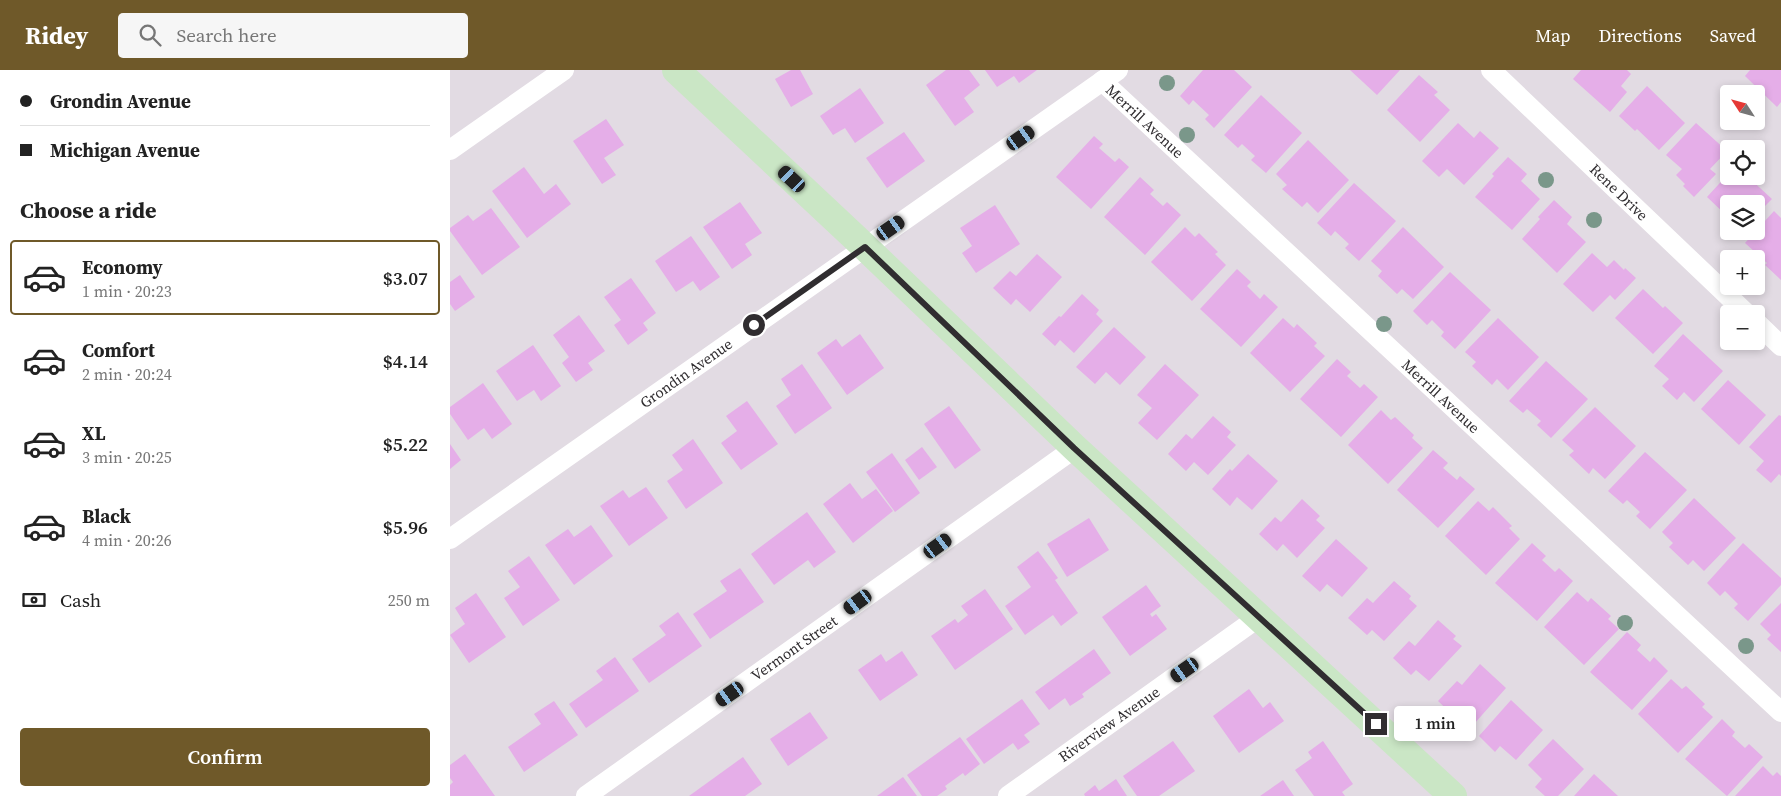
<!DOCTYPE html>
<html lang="en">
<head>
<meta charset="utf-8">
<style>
  body { margin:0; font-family:"Source Serif 4",serif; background:#f6f6f6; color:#222; height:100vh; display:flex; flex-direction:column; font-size:19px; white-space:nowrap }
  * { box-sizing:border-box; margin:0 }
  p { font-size:16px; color:#767676 }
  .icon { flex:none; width:28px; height:28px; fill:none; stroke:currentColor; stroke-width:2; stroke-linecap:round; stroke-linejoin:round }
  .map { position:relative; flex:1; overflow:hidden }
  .details { display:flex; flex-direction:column; background:#fff; width:450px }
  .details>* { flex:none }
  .guide { display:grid; align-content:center; height:110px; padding:0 20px; background:#fff }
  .needle { width:32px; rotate:306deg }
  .tools { position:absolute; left:1270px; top:15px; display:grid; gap:10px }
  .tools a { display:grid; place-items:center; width:45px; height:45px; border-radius:5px; background:#fff; box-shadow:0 2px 8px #0003; font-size:25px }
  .end { position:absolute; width:22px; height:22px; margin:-11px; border:6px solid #302d30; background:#fff; box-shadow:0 0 0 2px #fff }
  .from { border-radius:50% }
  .bubble { position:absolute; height:35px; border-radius:5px; background:#fff; box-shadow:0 2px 8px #0003; font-size:16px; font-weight:600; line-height:35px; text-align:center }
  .car { position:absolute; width:15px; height:30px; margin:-15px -8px; border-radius:6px; box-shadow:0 0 4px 1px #0007; background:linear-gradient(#222 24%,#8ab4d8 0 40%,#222 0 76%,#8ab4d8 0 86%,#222 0) }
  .guide b { display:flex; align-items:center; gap:18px; height:48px; font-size:19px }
  .guide b+b { border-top:1px solid #e0e0e0 }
  .guide i { width:12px; height:12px; background:#222 }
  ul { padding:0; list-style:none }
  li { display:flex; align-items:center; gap:15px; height:75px; margin:0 10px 8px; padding:0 10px; border:2px solid transparent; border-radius:5px }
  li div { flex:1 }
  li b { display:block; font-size:19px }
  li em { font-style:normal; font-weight:600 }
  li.current { border-color:#6f5929 }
  li>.icon { width:45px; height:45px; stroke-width:1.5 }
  h2 { padding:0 20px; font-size:22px; line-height:60px }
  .pay { display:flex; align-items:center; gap:12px; height:55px; padding:0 20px; font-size:19px }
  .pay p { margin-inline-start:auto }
  .cta { display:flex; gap:10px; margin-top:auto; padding:10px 20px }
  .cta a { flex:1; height:58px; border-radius:5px; background:#6f5929; color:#fff; font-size:20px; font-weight:600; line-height:58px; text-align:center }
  header { display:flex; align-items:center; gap:30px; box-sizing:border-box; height:70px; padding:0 25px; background:#6f5929; color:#fff }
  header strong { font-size:24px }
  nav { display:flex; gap:28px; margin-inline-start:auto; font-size:18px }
  .search { width:350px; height:45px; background:#f6f6f6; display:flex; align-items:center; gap:12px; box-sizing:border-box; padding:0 18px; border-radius:5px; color:#767676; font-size:19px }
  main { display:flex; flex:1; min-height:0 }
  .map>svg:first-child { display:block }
  .building { fill:#e5aee8 }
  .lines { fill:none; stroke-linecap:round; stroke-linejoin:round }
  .street { stroke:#fff; stroke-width:20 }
  .secondary { stroke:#cae6c5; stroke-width:28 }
  .tree { fill:#7a978a }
  .route { stroke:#302d30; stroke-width:6 }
  .labels { text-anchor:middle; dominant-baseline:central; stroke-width:4; stroke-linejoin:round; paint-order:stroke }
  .street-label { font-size:15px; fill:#302d30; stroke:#fff }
</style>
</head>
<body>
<header>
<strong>Ridey</strong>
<div class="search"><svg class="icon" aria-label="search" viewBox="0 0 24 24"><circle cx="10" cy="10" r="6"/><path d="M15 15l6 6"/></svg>Search here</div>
<nav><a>Map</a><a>Directions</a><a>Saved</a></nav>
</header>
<main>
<section class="details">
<div class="guide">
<b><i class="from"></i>Grondin Avenue</b>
<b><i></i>Michigan Avenue</b>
</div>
<h2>Choose a ride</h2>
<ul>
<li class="current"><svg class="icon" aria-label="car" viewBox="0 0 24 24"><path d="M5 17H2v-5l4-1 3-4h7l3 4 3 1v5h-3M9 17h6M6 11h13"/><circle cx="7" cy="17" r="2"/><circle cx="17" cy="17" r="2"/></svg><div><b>Economy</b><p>1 min · 20:23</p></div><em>$3.07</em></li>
<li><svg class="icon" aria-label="car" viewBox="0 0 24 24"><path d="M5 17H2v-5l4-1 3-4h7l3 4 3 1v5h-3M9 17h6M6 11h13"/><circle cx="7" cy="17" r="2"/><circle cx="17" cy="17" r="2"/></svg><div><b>Comfort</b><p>2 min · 20:24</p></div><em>$4.14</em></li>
<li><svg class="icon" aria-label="car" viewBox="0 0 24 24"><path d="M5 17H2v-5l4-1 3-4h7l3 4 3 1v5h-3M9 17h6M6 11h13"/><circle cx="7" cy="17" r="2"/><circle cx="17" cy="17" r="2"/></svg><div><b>XL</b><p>3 min · 20:25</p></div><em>$5.22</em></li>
<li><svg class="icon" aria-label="car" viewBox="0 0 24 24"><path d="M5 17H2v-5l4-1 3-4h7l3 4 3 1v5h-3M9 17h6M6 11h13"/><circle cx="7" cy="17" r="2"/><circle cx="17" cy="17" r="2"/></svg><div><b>Black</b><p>4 min · 20:26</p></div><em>$5.96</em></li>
</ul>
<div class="pay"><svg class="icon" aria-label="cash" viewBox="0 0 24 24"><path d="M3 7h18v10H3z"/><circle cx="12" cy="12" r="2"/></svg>Cash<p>250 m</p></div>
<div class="cta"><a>Confirm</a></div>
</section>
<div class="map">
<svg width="1331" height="726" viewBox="0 0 1331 726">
  <rect width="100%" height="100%" fill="#e2dbe3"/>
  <g class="building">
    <polygon points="341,0 350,0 363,24 341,37 325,9"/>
    <polygon points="496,0 519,0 530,15 514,28 524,42 505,56 476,15"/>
    <polygon points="535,0 587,0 569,13 564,6 547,17"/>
    <polygon points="753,0 784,0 802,17 764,58 755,49 759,45 743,30 739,35 730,26"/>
    <polygon points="900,0 950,0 927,25"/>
    <polygon points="1131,0 1177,0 1181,4 1171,16 1177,22 1160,42 1123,9"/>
    <polygon points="1300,0 1331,0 1331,32 1327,37 1295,6"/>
    <polygon points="969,5 988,22 984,25 1000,40 970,72 937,40"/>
    <polygon points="1197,16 1235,53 1209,80 1187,59 1185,61 1169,46"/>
    <polygon points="410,18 434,53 405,73 395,58 383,65 370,46"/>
    <polygon points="811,25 852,63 816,103 801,90 805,86 792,74 788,78 774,65"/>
    <polygon points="156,49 174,75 154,88 166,105 152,114 123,71"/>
    <polygon points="1008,53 1024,68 1030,61 1049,78 1014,115 997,99 989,107 972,91"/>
    <polygon points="1246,53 1277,81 1260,99 1266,104 1244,127 1233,116 1235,114 1226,105 1232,99 1216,85"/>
    <polygon points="454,62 475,91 437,118 416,88"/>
    <polygon points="644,66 653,74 649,78 665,92 669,88 679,97 641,139 606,107"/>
    <polygon points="858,70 899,110 868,143 857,132 852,137 832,119 837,115 826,104"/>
    <polygon points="1058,87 1077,104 1071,111 1090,129 1062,160 1025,127 1044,106 1042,104"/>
    <polygon points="74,97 94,124 106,114 121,134 77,168 42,121"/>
    <polygon points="1279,103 1279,106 1297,106 1322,129 1306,145 1306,134 1279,134 1279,159 1270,151 1276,145 1257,127"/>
    <polygon points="690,107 704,120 700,124 713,136 717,132 731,145 695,185 654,147"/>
    <polygon points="904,113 946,151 909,191 895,178 899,174 885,161 881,166 867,153"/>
    <polygon points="1104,130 1122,147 1117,154 1136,172 1107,203 1072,169 1090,149 1088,147"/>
    <polygon points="290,132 312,163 295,174 302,185 282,199 253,157"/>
    <polygon points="545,135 570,174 526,203 512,183 522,176 510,158"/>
    <polygon points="41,138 70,177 32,205 0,161 0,158 18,145 23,151"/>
    <polygon points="1324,141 1331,148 1331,210 1315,195 1317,193 1295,173"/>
    <polygon points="735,157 745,167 749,163 768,182 765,184 776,195 742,231 701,192"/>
    <polygon points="953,157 994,197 963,229 952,219 947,224 928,206 932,201 921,191"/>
    <polygon points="1281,161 1296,161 1289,169"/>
    <polygon points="241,166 270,207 250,221 243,211 226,222 205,191"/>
    <polygon points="1142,183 1157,197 1164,190 1174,200 1175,198 1186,208 1165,230 1160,225 1143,242 1113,214"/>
    <polygon points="587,184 612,207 580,242 566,229 561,235 543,218 560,201 566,206"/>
    <polygon points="787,199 801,212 797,216 810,229 814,224 828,237 791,277 750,239"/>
    <polygon points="1000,202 1041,240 1005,279 991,266 994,262 982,250 977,255 963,241"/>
    <polygon points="10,205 25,227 5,241 0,234 0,212"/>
    <polygon points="181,208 206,243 193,253 198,260 178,275 164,255 171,250 154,227"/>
    <polygon points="1193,219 1213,238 1215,236 1233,253 1203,284 1165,248"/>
    <polygon points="632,224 649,240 646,244 653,251 624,283 610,270 605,276 592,264 609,246 611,247"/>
    <polygon points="129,245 155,281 138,293 143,300 126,312 112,293 119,287 103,265"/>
    <polygon points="833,248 844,258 847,254 867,273 864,276 875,286 840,322 800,283"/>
    <polygon points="1048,248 1089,287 1058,320 1047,309 1042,315 1022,296 1026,292 1015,282"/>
    <polygon points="664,257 696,287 670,315 656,302 645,314 626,297"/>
    <polygon points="410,264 434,298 397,325 367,283 386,269 392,277"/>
    <polygon points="1233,264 1273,301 1244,332 1234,322 1227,330 1212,316 1219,309 1204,296"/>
    <polygon points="83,275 111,316 91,331 84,320 67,331 46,301"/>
    <polygon points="887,289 901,302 897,306 910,318 914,314 928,327 891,367 850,329"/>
    <polygon points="1096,291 1138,329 1101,368 1087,355 1091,351 1077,339 1073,343 1059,331"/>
    <polygon points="352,294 382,338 345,364 326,336 341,325 331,309"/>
    <polygon points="715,294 749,325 707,370 688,353 702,338 687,325"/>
    <polygon points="1278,310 1316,345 1289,375 1251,339"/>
    <polygon points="33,313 62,354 42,369 34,358 18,370 0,344 0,337"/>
    <polygon points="297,331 328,374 291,400 271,373 287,361 276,346"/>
    <polygon points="499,336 531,380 505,399 474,354"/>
    <polygon points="1145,337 1186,376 1155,409 1143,398 1139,404 1119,385 1124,381 1112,370"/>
    <polygon points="931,340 941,350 945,347 964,365 962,368 973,378 938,414 898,375"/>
    <polygon points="1329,345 1331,346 1331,406 1329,404 1321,413 1306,400 1314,391 1299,377"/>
    <polygon points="763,346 781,362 777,367 786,375 758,405 744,392 736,401 718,384 736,364 742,369"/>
    <polygon points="243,369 273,413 236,439 217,411 233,400 222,385"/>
    <polygon points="0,374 11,390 0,399"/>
    <polygon points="472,377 487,397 469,410 455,390"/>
    <polygon points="983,380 998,393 993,398 1007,410 1010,406 1025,419 988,458 947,420"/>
    <polygon points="1195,382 1237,420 1200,459 1186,446 1190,442 1177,430 1173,434 1158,421"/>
    <polygon points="442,383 470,423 445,442 416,402"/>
    <polygon points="798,384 828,411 802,440 787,427 780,436 762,419 780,399 782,401"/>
    <polygon points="400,413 412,429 426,419 443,441 403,473 373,434"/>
    <polygon points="196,417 218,448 179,476 150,436 173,420 179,428"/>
    <polygon points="1244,428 1286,468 1254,501 1243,490 1238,495 1219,477 1223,473 1212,462"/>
    <polygon points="852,429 870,446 866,450 875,458 847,488 833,474 827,481 809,464 825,447 831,452"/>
    <polygon points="1028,431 1039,441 1043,437 1062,456 1059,458 1070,469 1036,505 995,466"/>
    <polygon points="357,442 386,482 364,498 358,490 324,515 301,484"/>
    <polygon points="639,448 659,480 617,507 597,474"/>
    <polygon points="141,455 163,486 124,515 95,475 118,459 124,467"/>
    <polygon points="886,469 918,498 892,527 877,514 870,522 852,506"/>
    <polygon points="1082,473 1096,486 1092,490 1105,502 1109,498 1123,511 1087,551 1045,513"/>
    <polygon points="1293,473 1331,508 1331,515 1298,551 1284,538 1288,534 1275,521 1270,526 1257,513"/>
    <polygon points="588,481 608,508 605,510 628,543 611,556 603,545 575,565 555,536 581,517 567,497"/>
    <polygon points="79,486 110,530 73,556 54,528 70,517 58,501"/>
    <polygon points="290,498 314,532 260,569 243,544 277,521 270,511"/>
    <polygon points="944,511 961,526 959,529 967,536 934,571 922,560 917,565 898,548 917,528 923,533"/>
    <polygon points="696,515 711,536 700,544 702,547 706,544 717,559 680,586 652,547"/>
    <polygon points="535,519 563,559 505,600 481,566 505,549 508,553 518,545 511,536"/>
    <polygon points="1127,522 1138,532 1141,528 1161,546 1158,549 1169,559 1134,595 1094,557"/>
    <polygon points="26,523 56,567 19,593 0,565 15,554 5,538"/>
    <polygon points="1331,533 1331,582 1317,569 1321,565 1310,554"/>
    <polygon points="228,542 252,576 199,613 182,589 216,565 209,556"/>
    <polygon points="988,550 1006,566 1003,569 1012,576 979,611 966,600 961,605 943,588 959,571 965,576"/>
    <polygon points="1177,562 1191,575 1187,580 1200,592 1204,587 1218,601 1182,640 1140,602"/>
    <polygon points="644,579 661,603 632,624 634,627 620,636 615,628 599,640 585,622"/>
    <polygon points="452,581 468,605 430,631 408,600 431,584 436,592"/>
    <polygon points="165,587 189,621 136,658 119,634 153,610 146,601"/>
    <polygon points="1030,594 1056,618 1024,654 1011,642 1006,648 988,631 1007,611 1012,615"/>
    <polygon points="1221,609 1232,619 1236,616 1255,634 1252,637 1263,647 1228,683 1188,644"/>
    <polygon points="799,619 813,638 820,632 834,651 789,683 763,646"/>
    <polygon points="572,629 590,654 574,665 580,672 568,680 563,673 534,694 516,669"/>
    <polygon points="1061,630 1093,660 1066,690 1050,676 1045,682 1029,666"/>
    <polygon points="104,631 128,665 74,702 58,677 91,654 84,644"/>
    <polygon points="360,642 378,668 338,696 320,669"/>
    <polygon points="1272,649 1285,662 1282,666 1295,678 1299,674 1313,687 1277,726 1235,689"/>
    <polygon points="510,667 530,694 515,706 513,703 495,716 497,719 487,726 472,726 457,705"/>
    <polygon points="1103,669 1134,699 1108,726 1095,726 1085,717 1092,709 1078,695"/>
    <polygon points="723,671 745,701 709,726 687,726 673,706"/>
    <polygon points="873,671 903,714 892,722 895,726 864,726 845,700 862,688 858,682"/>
    <polygon points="15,684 45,726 0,726 0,715 3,712 0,708 0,695"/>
    <polygon points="293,687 312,714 295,726 239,726"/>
    <polygon points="1313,696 1323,706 1327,702 1331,706 1331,726 1285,726"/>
    <polygon points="1144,704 1168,726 1124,726"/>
    <polygon points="453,707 467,726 427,726"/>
    <polygon points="666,709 677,726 635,726 634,724 645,715 649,721"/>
    <polygon points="833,710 844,726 810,726"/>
  </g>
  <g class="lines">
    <g class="street">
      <polyline points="1041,0 1297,244"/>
      <polyline points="652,11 1331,642"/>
      <polyline points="0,80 114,0"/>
      <polyline points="1306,252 1331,276"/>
      <polyline points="0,469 668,0"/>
      <polyline points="136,726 625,378"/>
      <polyline points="558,726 809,547"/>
    </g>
    <polyline class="secondary" points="226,0 415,177 625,378 1003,726"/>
  </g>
  <g class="tree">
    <circle cx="717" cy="13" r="8"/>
    <circle cx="737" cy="65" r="8"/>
    <circle cx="1096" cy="110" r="8"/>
    <circle cx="1144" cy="150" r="8"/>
    <circle cx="934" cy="254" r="8"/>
    <circle cx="1175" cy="553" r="8"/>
    <circle cx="1296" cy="576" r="8"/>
  </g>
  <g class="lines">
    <polyline class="route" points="304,255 415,177 624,378 926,654"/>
  </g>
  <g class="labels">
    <g class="street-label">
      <text transform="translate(695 51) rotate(43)">Merrill Avenue</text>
      <text transform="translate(1169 122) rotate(44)">Rene Drive</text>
      <text transform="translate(236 303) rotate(-35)">Grondin Avenue</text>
      <text transform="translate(991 326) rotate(43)">Merrill Avenue</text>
      <text transform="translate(344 578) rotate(-35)">Vermont Street</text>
      <text transform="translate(659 654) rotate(-35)">Riverview Avenue</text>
    </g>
  </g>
</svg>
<div class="tools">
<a><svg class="needle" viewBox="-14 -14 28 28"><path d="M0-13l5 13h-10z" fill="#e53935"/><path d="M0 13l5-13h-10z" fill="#767676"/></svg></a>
<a><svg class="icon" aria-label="locate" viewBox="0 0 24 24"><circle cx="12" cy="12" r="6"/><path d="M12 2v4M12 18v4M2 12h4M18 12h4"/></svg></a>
<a><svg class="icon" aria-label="layers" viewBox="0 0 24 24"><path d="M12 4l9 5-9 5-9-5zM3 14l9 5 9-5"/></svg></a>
<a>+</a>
<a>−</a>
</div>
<i class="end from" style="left:304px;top:255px"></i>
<i class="end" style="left:926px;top:654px"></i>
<div class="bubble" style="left:944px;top:636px;width:82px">1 min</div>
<i class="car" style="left:571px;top:68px;rotate:55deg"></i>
<i class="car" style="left:342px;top:109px;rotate:313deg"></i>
<i class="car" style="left:441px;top:158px;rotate:55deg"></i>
<i class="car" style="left:488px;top:476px;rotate:54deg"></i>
<i class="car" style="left:408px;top:532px;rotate:234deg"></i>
<i class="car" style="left:735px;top:600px;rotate:235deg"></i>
<i class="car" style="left:280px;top:624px;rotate:235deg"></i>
</div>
</main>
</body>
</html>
